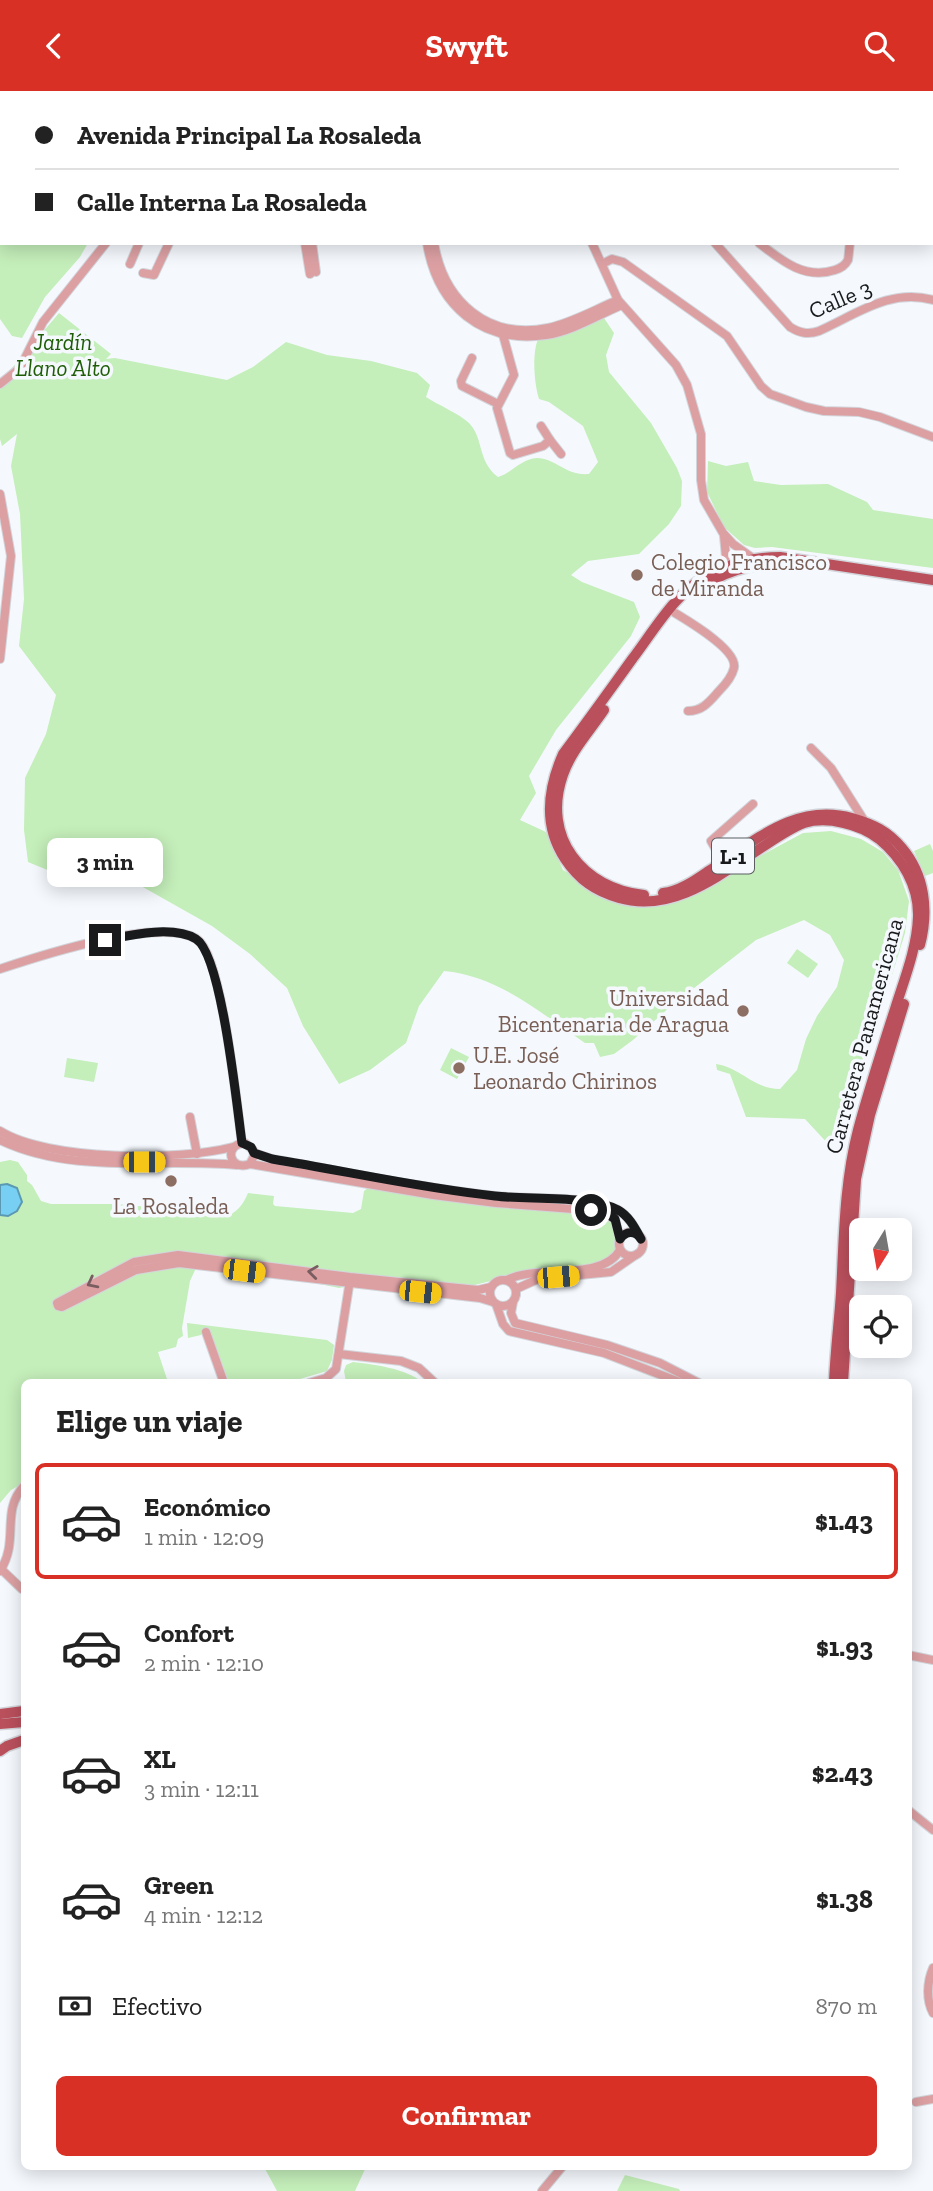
<!DOCTYPE html>
<html lang="es">
<head>
<meta charset="utf-8">
<style>
  body { margin:0; font-family:"Zilla Slab",serif; background:#f2f2f2; color:#222; height:100vh; display:flex; flex-direction:column; font-size:26px; white-space:nowrap }
  * { box-sizing:border-box; margin:0 }
  p { font-size:23px; color:#767676 }
  .icon { flex:none; width:38px; height:38px; fill:none; stroke:currentColor; stroke-width:2; stroke-linecap:round; stroke-linejoin:round }
  .map { position:relative; flex:1; overflow:hidden }
  .details { position:absolute; left:21px; top:1288px; width:891px; height:791px; display:flex; flex-direction:column; background:#fff; border-radius:10px; box-shadow:0 4px 18px #0003 }
  .details>* { flex:none }
  .top-card { position:absolute; left:0px; top:0px; width:934px; height:154px; box-shadow:0 4px 18px #0003; display:grid; align-content:center; height:154px; padding:0 35px; background:#fff }
  .needle { width:46px; rotate:191deg }
  .tools { position:absolute; left:849px; top:1127px; display:grid; gap:14px }
  .tools a { display:grid; place-items:center; width:63px; height:63px; border-radius:10px; background:#fff; box-shadow:0 4px 18px #0003; font-size:35px }
  .end { position:absolute; width:32px; height:32px; margin:-16px; border:9px solid #191a1c; background:#fff; box-shadow:0 0 0 4px #fff }
  .from { border-radius:50% }
  .bubble { position:absolute; height:49px; border-radius:10px; background:#fff; box-shadow:0 4px 18px #0003; font-size:23px; font-weight:700; line-height:49px; text-align:center }
  .car { position:absolute; width:21px; height:42px; margin:-21px -10px; border-radius:9px; box-shadow:0 0 5px 2px #0007; background:linear-gradient(#f5c518 24%,#345 0 40%,#f5c518 0 76%,#345 0 86%,#f5c518 0) }
  .top-card b { display:flex; align-items:center; gap:24px; height:66px; font-size:26px }
  .top-card b+b { border-top:2px solid #e0e0e0 }
  .top-card i { width:18px; height:18px; background:#222 }
  ul { padding:0; list-style:none }
  li { display:flex; align-items:center; gap:21px; height:116px; margin:0 14px 10px; padding:0 21px; border:4px solid transparent; border-radius:10px }
  li div { flex:1 }
  li b { display:block; font-size:26px }
  li em { font-style:normal; font-weight:700 }
  li.on { border-color:#d93025 }
  li>.icon { width:63px; height:63px; stroke-width:1.5 }
  h2 { padding:0 35px; font-size:32px; line-height:84px }
  .pay { display:flex; align-items:center; gap:18px; height:77px; padding:0 35px; font-size:26px }
  .pay p { margin-inline-start:auto }
  .button { display:flex; gap:14px; margin-top:auto; padding:14px 35px }
  .button a { flex:1; height:80px; border-radius:10px; background:#d93025; color:#fff; font-size:28px; font-weight:700; line-height:80px; text-align:center }
  header { display:flex; justify-content:space-between; align-items:center; height:91px; padding:0 35px; background:#d93025; color:#fff; font-size:32px; font-weight:700 }
  .map>svg:first-child { display:block }
  .green { fill:#c4eeba }
  .water { fill:#77d0f3; stroke:#5b99b2; stroke-width:2 }
  .lines { fill:none; stroke-linecap:round; stroke-linejoin:round }
  .minor-casing { stroke:#d2d5da; stroke-width:10 }
  .major-casing { stroke:#d2d5da; stroke-width:13 }
  .minor { stroke:#dca0a3; stroke-width:8 }
  .major { stroke:#b9505c; stroke-width:10 }
  .oneway { stroke:#7a5d60 }
  .route { stroke:#191a1c; stroke-width:9 }
  .education-dot { fill:#8d6e63; stroke:#f5f9fe; stroke-width:2.5 }
  .labels { text-anchor:middle; dominant-baseline:central; stroke-width:7; stroke-linejoin:round; paint-order:stroke }
  .shield { fill:#f5f9fe; stroke:#5b5d60; stroke-width:2 }
  .shield-label { font-size:21px; font-weight:bold; fill:#191a1c }
  .street-label { font-size:23px; fill:#191a1c; stroke:#f5f9fe }
  .park-label { font-size:23px; font-style:italic; fill:#1e5d06; stroke:#f5f9fe }
  .education-label { font-size:23px; fill:#785e54; stroke:#f5f9fe; text-anchor:start }
</style>
</head>
<body>
<header><svg class="icon" aria-label="back" viewBox="0 0 24 24"><path d="M15 5l-7 7 7 7"/></svg>Swyft<svg class="icon" aria-label="search" viewBox="0 0 24 24"><circle cx="10" cy="10" r="6"/><path d="M15 15l6 6"/></svg></header>
<div class="map">
<svg width="933" height="2100" viewBox="0 0 933 2100">
  <rect width="100%" height="100%" fill="#f5f9fe"/>
  <g class="green">
    <polygon points="0,77 2,152 88,152 80,166 45,206 22,247 12,245 0,228"/>
    <path d="M59,222L111,263L106,268L115,267L227,289L253,276L286,251L327,264L371,270L417,282L430,294L426,306C438,314 460,323 469,332C484,347 477,370 498,386C513,381 521,368 537,367C555,367 566,385 589,383L598,371L583,335L549,311L539,308C534,292 532,263 538,248L602,224L614,242L606,264L609,281L651,332L677,377L682,390L681,415L669,433L639,463L588,470L571,484L582,491L634,511L640,526L631,545L556,639L529,685L536,702L520,729L546,741L563,779L609,806L643,813L727,783L803,742L831,740L861,748L883,761L898,779L909,810L905,842L842,1047L830,1055L805,1028L746,1026L730,983L717,979L716,973C742,977 753,998 780,998L797,979L806,948L817,925L837,896L844,869L830,844L804,829L756,849L671,915L633,949L614,963L600,966L594,952H585C540,922 499,885 444,880L419,915L406,952L370,979L339,993L303,935L287,897L250,863L212,835L102,773L57,783L28,771L24,739L25,687L46,643L56,604L19,555L24,508L20,423L11,375L17,343L2,355L0,348V291Z"/>
    <polygon points="708,370 726,375 748,371 754,390 781,394 828,393 867,411 873,419 933,428 933,477 772,456 755,457 744,454 724,436 707,401"/>
    <polygon points="930,753 933,760 933,782 925,785 914,760"/>
    <polygon points="797,858 818,873 808,887 787,872"/>
    <polygon points="451,957 469,966 457,988 440,979"/>
    <polygon points="67,967 98,972 94,991 64,986"/>
    <path d="M10,1069L18,1071L27,1084V1090L32,1094L41,1110L51,1113H116L150,1116L153,1120L157,1121L224,1126C237,1122 243,1114 248,1102L274,1105L273,1113L275,1115L353,1122L361,1118L364,1100L368,1097L472,1112L594,1122C617,1130 620,1140 614,1164L604,1171L567,1180L499,1188L454,1199L367,1192L339,1197L300,1189L196,1177L190,1190L182,1237L183,1245L178,1248L176,1256L158,1261L168,1291L24,1292V1392L11,1399L0,1412V1071Z"/>
    <polygon points="187,1232 327,1249 334,1254 332,1269 327,1280 290,1291 229,1291 211,1243 204,1240 201,1244 188,1247"/>
    <path d="M353,1271C373,1273 407,1278 422,1291H346L344,1280L346,1274Z"/>
    <polygon points="264,2076 366,2076 355,2100 277,2100"/>
    <polygon points="625,2084 679,2098 680,2100 617,2100"/>
  </g>
  <polygon class="water" points="7,1093 17,1097 22,1111 17,1120 8,1125 0,1124 0,1094"/>
  <g class="lines">
    <g class="minor-casing">
      <g id="minor">
        <polyline points="20,0 24,2"/>
        <polyline points="73,0 75,2"/>
        <polyline points="125,0 126,2"/>
        <polyline points="296,0 298,2"/>
        <polyline points="569,0 569,2"/>
        <polyline points="274,2 276,0"/>
        <polyline points="631,2 633,0"/>
        <polyline points="711,2 712,0"/>
        <polyline points="811,2 811,0"/>
        <polyline points="305,152 310,183"/>
        <polyline points="312,152 316,181"/>
        <path d="M427,152C437,215 482,253 546,244C571,241 598,224 622,214"/>
        <path d="M434,152C444,211 488,249 548,237C572,232 596,218 618,209"/>
        <polyline points="592,152 618,209 676,274 687,294 701,343 701,389 704,409 723,442 733,453 754,468"/>
        <path d="M715,152L790,236C800,242 808,244 819,240C857,223 890,197 933,209"/>
        <path d="M759,152C782,170 805,189 835,179C841,177 845,175 848,169C849,164 849,157 850,152"/>
        <polyline points="130,173 139,152"/>
        <polyline points="602,173 612,168 623,171 727,245 761,295 770,303 806,316 824,320 859,321 880,326 933,346"/>
        <polyline points="143,182 154,184 169,152"/>
        <polyline points="503,244 514,284 497,317 510,362 513,364 543,355 550,349 561,363"/>
        <polyline points="472,267 461,290 462,295 498,313"/>
        <polyline points="0,293 20,277 43,231 106,152"/>
        <polyline points="541,335 550,349"/>
        <polyline points="0,403 11,465 0,568"/>
        <polyline points="716,480 726,466 724,445"/>
        <path d="M675,522C688,530 738,559 734,577C732,585 725,594 719,600C710,610 703,620 688,620"/>
        <polyline points="811,657 831,677 865,731"/>
        <polyline points="723,771 711,750 753,713"/>
        <path d="M0,878C39,865 164,824 198,849C222,867 237,1016 242,1052"/>
        <polyline points="190,1026 197,1063"/>
        <path d="M0,1040C48,1070 179,1070 233,1056"/>
        <path d="M0,1049C73,1084 158,1067 237,1074"/>
        <path d="M254,1062L272,1068C346,1081 420,1097 495,1105C529,1109 590,1104 618,1119C629,1125 635,1137 641,1148"/>
        <path d="M250,1073L254,1065L253,1059L245,1052C223,1053 229,1081 250,1073L433,1104L496,1112L599,1120L615,1128L620,1148"/>
        <circle cx="631" cy="1153" r="12"/>
        <circle cx="503" cy="1202" r="13"/>
        <path d="M507,1189C537,1173 602,1191 620,1159"/>
        <polyline points="491,1196 478,1199 350,1186 178,1164 134,1171 57,1212 58,1215 62,1216 136,1179 179,1172 480,1207 493,1211"/>
        <polyline points="516,1203 516,1198 538,1188 611,1181 637,1163"/>
        <polyline points="513,1211 511,1222 515,1232 607,1254 660,1272 699,1292"/>
        <polyline points="496,1213 503,1233 509,1240 604,1262 682,1292"/>
        <polyline points="206,1241 224,1292"/>
        <polyline points="339,1263 401,1270 419,1277 435,1292"/>
        <polyline points="309,1292 326,1287 336,1278 350,1189"/>
        <polyline points="2,1479 22,1498"/>
        <path d="M0,1480C20,1449 0,1421 24,1395"/>
        <polyline points="908,1564 933,1569"/>
        <polyline points="908,1719 933,1739"/>
        <path d="M933,1877C927,1891 926,1909 933,1922"/>
        <polyline points="916,2011 933,2008"/>
        <polyline points="542,2100 562,2076"/>
      </g>
    </g>
    <g class="major-casing">
      <g id="major">
        <path d="M695,502C717,482 755,470 784,474"/>
        <path d="M604,619C590,640 571,660 563,684C541,746 583,798 644,804"/>
        <path d="M663,802C679,800 694,790 707,781C753,752 794,711 852,727C873,733 888,740 902,757C925,784 929,820 920,854"/>
        <path d="M834,1292C835,1262 839,1232 841,1202C844,1147 844,1093 858,1039C869,998 882,958 895,918C904,889 917,857 918,826C919,795 902,767 879,748C860,733 827,725 804,732C791,737 779,745 767,753C723,781 675,823 619,807C595,800 579,789 565,768C543,735 548,697 563,663C587,631 610,599 633,567C655,538 675,502 708,484C729,472 756,466 780,466L933,489"/>
        <polyline points="843,1292 856,1088 870,1024 904,913"/>
        <polyline points="0,1623 24,1620"/>
        <polyline points="0,1633 24,1631"/>
        <polyline points="0,1660 7,1655 24,1649"/>
      </g>
    </g>
    <use href="#minor" class="minor"/>
    <use href="#major" class="major"/>
  </g>
  <defs><path id="oneway-chevron" d="M-2-3.5L2.5 0L-2 3.5" fill="none" stroke-width="1.6" stroke-linecap="round" stroke-linejoin="round" transform="scale(1.75)"/></defs>
  <g class="oneway">
    <use href="#oneway-chevron" transform="translate(313 1181) rotate(-173)"/>
    <use href="#oneway-chevron" transform="translate(92 1192) rotate(153)"/>
  </g>
  <g class="lines">
    <path class="route" d="M105,849C130,844 173,834 196,848C222,864 237,1017 242,1052L251,1056L254,1062L272,1068C346,1080 420,1097 495,1105C528,1109 590,1104 618,1119C629,1125 635,1137 641,1148C635,1139 626,1140 620,1148L615,1128L608,1123L591,1119"/>
  </g>
  <g class="education-dot">
    <circle cx="637" cy="484" r="7"/>
    <circle cx="743" cy="920" r="7"/>
    <circle cx="459" cy="977" r="7"/>
    <circle cx="171" cy="1090" r="7"/>
  </g>
  <g class="labels">
    <rect class="shield" x="712" y="747.5" width="42" height="35" rx="5"/>
    <g class="shield-label">
      <text x="733" y="765">L-1</text>
    </g>
    <g class="street-label">
      <text transform="translate(840 208) rotate(-23)">Calle 3</text>
      <text transform="translate(864 945) rotate(-75)">Carretera Panamericana</text>
    </g>
    <g class="park-label">
      <text x="63" y="251">Jardín<tspan x="63" dy="26">Llano Alto</tspan></text>
    </g>
    <g class="education-label">
      <text x="651" y="471">Colegio Francisco<tspan x="651" dy="26">de Miranda</tspan></text>
      <text x="729" y="907" text-anchor="end">Universidad<tspan x="729" dy="26">Bicentenaria de Aragua</tspan></text>
      <text x="473" y="964">U.E. José<tspan x="473" dy="26">Leonardo Chirinos</tspan></text>
      <text x="171" y="1115" text-anchor="middle">La Rosaleda</text>
    </g>
  </g>
</svg>
<div class="tools">
<a><svg class="needle" viewBox="-14 -14 28 28"><path d="M0-13l5 13h-10z" fill="#e53935"/><path d="M0 13l5-13h-10z" fill="#767676"/></svg></a>
<a><svg class="icon" aria-label="locate" viewBox="0 0 24 24"><circle cx="12" cy="12" r="6"/><path d="M12 2v4M12 18v4M2 12h4M18 12h4"/></svg></a>
</div>
<i class="end from" style="left:591px;top:1119px"></i>
<i class="end" style="left:105px;top:849px"></i>
<div class="bubble" style="left:47px;top:747px;width:116px">3 min</div>
<i class="car" style="left:144px;top:1071px;rotate:90deg"></i>
<i class="car" style="left:244px;top:1180px;rotate:97deg"></i>
<i class="car" style="left:558px;top:1186px;rotate:85deg"></i>
<i class="car" style="left:420px;top:1201px;rotate:96deg"></i>
<div class="top-card">
<b><i class="from"></i>Avenida Principal La Rosaleda</b>
<b><i></i>Calle Interna La Rosaleda</b>
</div>
<section class="details">
<h2>Elige un viaje</h2>
<ul>
<li class="on"><svg class="icon" aria-label="car" viewBox="0 0 24 24"><path d="M5 17H2v-5l4-1 3-4h7l3 4 3 1v5h-3M9 17h6M6 11h13"/><circle cx="7" cy="17" r="2"/><circle cx="17" cy="17" r="2"/></svg><div><b>Económico</b><p>1 min · 12:09</p></div><em>$1.43</em></li>
<li><svg class="icon" aria-label="car" viewBox="0 0 24 24"><path d="M5 17H2v-5l4-1 3-4h7l3 4 3 1v5h-3M9 17h6M6 11h13"/><circle cx="7" cy="17" r="2"/><circle cx="17" cy="17" r="2"/></svg><div><b>Confort</b><p>2 min · 12:10</p></div><em>$1.93</em></li>
<li><svg class="icon" aria-label="car" viewBox="0 0 24 24"><path d="M5 17H2v-5l4-1 3-4h7l3 4 3 1v5h-3M9 17h6M6 11h13"/><circle cx="7" cy="17" r="2"/><circle cx="17" cy="17" r="2"/></svg><div><b>XL</b><p>3 min · 12:11</p></div><em>$2.43</em></li>
<li><svg class="icon" aria-label="car" viewBox="0 0 24 24"><path d="M5 17H2v-5l4-1 3-4h7l3 4 3 1v5h-3M9 17h6M6 11h13"/><circle cx="7" cy="17" r="2"/><circle cx="17" cy="17" r="2"/></svg><div><b>Green</b><p>4 min · 12:12</p></div><em>$1.38</em></li>
</ul>
<div class="pay"><svg class="icon" aria-label="cash" viewBox="0 0 24 24"><path d="M3 7h18v10H3z"/><circle cx="12" cy="12" r="2"/></svg>Efectivo<p>870 m</p></div>
<div class="button"><a>Confirmar</a></div>
</section>
</div>
</body>
</html>
